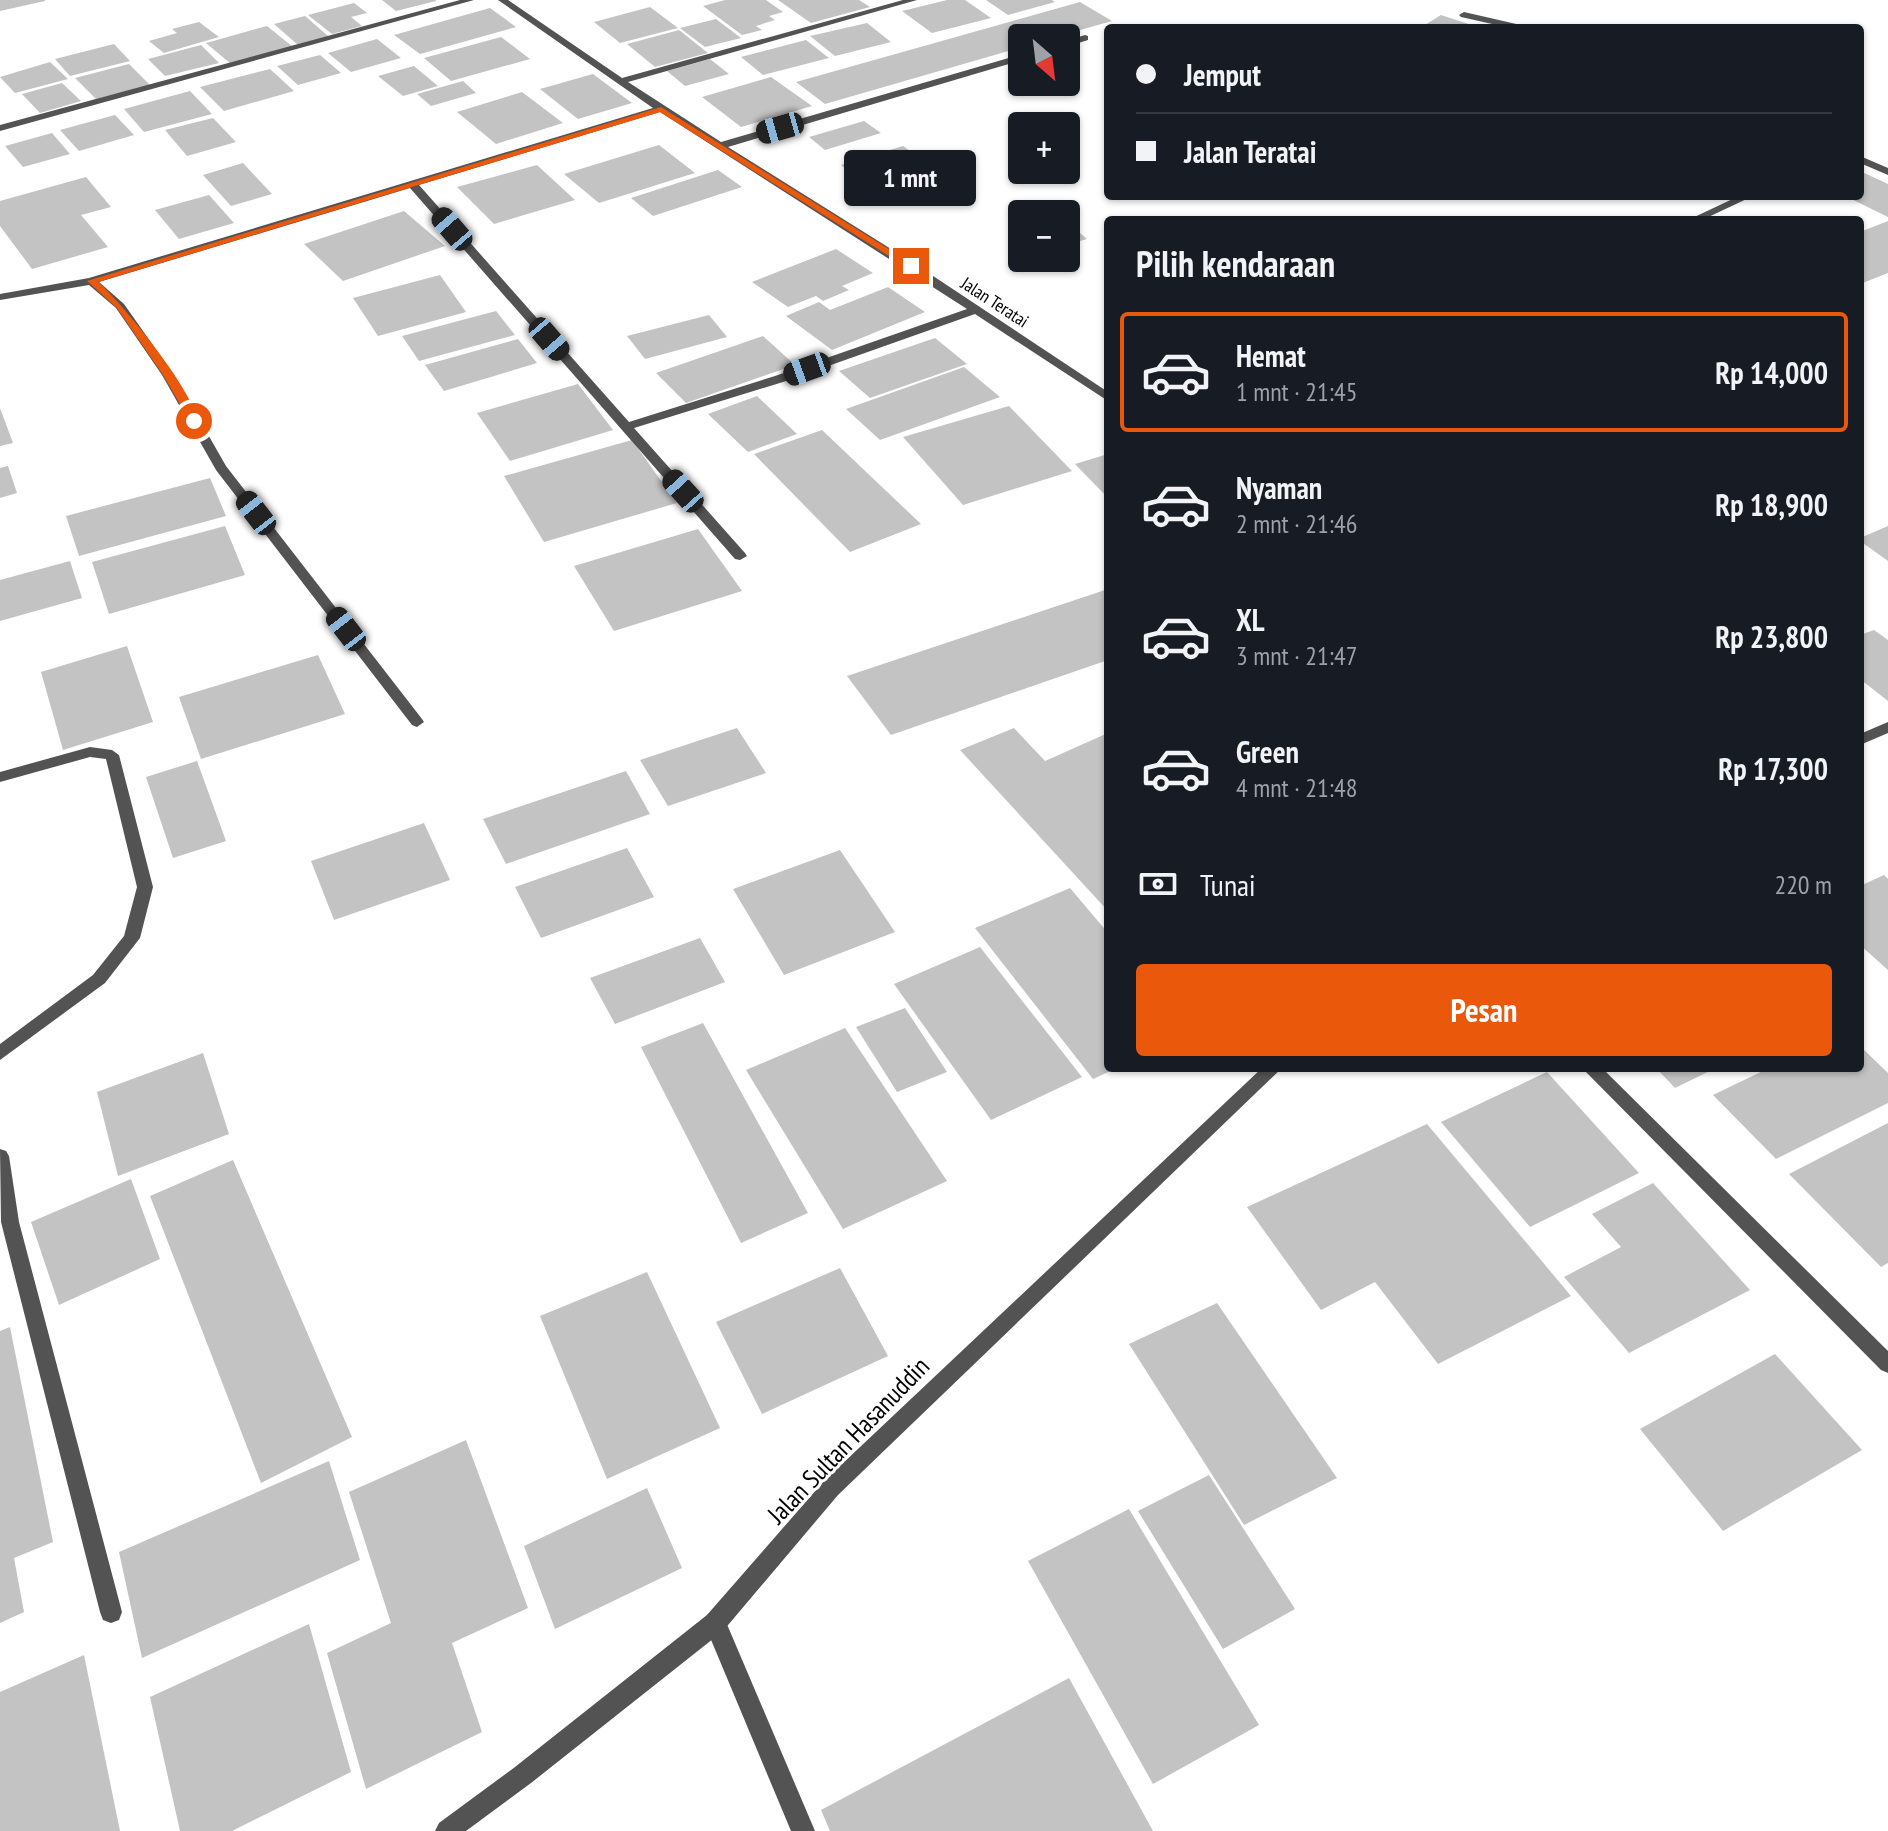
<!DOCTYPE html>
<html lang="id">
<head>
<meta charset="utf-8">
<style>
  body { margin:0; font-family:"PT Sans Narrow",sans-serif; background:#242831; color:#f1f3f6; height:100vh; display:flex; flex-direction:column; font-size:30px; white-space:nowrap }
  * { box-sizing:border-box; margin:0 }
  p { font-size:26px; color:#9ea1a6 }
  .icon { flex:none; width:44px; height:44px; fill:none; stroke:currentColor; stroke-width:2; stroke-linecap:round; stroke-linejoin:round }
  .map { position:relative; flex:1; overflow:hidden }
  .panel { position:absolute; left:1104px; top:216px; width:760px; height:856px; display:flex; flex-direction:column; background:#171b24; border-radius:8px; box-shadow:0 2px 6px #0004 }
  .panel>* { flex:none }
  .guide { position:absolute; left:1104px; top:24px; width:760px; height:176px; border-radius:8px; box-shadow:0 2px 6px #0004; display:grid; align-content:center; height:176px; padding:0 32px; background:#171b24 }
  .needle { width:52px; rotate:152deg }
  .tools { position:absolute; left:1008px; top:24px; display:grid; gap:16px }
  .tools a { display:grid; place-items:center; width:72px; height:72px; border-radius:8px; background:#171b24; box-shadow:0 2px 6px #0004; font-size:40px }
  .end { position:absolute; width:36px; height:36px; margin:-18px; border:10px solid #ea580c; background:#fff; box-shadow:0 0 0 4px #fff }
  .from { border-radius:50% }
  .bubble { position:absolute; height:56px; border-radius:8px; background:#171b24; box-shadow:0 2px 6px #0004; font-size:26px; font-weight:700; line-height:56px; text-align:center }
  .car { position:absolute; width:24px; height:48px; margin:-24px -12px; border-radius:10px; box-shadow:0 0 6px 2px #0007; background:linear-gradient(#222 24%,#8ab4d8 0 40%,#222 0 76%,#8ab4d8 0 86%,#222 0) }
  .guide b { display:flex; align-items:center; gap:28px; height:76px; font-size:30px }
  .guide b+b { border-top:2px solid #363941 }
  .guide i { width:20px; height:20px; background:#f1f3f6 }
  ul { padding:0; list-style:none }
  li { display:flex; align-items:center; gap:24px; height:120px; margin:0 16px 12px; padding:0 16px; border:4px solid transparent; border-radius:8px }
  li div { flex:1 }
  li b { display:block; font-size:30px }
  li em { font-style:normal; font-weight:700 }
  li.on { border-color:#ea580c }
  li>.icon { width:72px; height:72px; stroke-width:1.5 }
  h2 { padding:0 32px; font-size:36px; line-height:96px }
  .pay { display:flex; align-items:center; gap:20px; height:88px; padding:0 32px; font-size:30px }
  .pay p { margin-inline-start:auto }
  .cta { display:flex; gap:16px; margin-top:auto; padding:16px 32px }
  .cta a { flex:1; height:92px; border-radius:8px; background:#ea580c; color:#fff; font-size:32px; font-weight:700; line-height:92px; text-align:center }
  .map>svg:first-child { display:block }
  .building { fill:#c3c3c3 }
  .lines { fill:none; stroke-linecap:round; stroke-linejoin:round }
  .minor { fill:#535353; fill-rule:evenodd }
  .tertiary { fill:#535353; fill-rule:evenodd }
  .route { fill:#ea580c }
  .labels { text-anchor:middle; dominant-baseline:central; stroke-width:6; stroke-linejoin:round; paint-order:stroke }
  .far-street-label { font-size:18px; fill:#000; stroke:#fff }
  .near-street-label { font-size:26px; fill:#000; stroke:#fff }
</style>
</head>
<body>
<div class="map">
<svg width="1888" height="1831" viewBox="0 0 1888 1831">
  <rect width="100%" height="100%" fill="#fff"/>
  <g class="building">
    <polygon points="0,0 45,0 45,1 0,11"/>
    <polygon points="382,0 436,0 436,1 396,11"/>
    <polygon points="725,0 766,0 783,12 769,16 775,20 756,26 762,30 742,35 703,6"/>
    <polygon points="778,0 859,0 870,7 811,23"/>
    <polygon points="947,0 965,0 991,18 932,33 902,11"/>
    <polygon points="986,0 1052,0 1055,2 1008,15"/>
    <polygon points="1080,2 1112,21 1052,38 1022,38 1022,47 825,104 796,82"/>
    <polygon points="354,3 367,13 351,17 362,26 332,34 308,15"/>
    <polygon points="650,7 678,28 620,43 594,22"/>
    <polygon points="490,8 516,27 420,54 394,35"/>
    <polygon points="1441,15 1478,27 1478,28 1420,28"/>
    <polygon points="305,16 328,36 298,45 274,24"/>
    <polygon points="716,19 741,38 705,47 680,28"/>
    <polygon points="199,22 219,37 164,53 149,41 177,33 172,29"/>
    <polygon points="867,23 891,42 835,56 810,36"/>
    <polygon points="267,26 293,47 231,64 206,43"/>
    <polygon points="679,30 708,53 655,67 627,44"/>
    <polygon points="501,37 530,59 451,81 424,58"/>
    <polygon points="377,39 401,58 351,72 328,53"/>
    <polygon points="806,40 829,58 763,75 741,57"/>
    <polygon points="114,44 130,61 70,76 55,59"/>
    <polygon points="201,45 219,63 165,76 148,59"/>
    <polygon points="320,55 341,73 298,85 277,66"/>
    <polygon points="710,59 729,74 685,86 667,71"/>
    <polygon points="50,62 68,79 15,93 0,77"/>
    <polygon points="129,64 150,85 96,99 75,78"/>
    <polygon points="414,66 438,86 403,96 378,76"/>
    <polygon points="270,69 294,91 224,111 200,87"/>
    <polygon points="593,74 632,103 578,119 540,89"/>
    <polygon points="771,77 812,106 741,127 702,97"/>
    <polygon points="463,81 476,93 431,106 417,94"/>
    <polygon points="62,83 81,101 40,113 22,94"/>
    <polygon points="190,91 212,114 144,132 124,109"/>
    <polygon points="522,92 563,123 496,144 457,112"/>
    <polygon points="115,115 134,135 79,151 60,130"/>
    <polygon points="213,118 236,142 187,156 165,130"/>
    <polygon points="864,121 881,133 825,150 809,137"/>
    <polygon points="52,133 70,154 23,167 5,146"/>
    <polygon points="659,145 695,173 599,203 564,174"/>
    <polygon points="903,146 942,173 878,194 841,165"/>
    <polygon points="243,163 272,194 231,206 203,175"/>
    <polygon points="537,165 575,200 494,224 457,187"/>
    <polygon points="718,170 742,187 653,216 631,198"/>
    <polygon points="1860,171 1888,184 1888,217 1845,196 1860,196"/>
    <polygon points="86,177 111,207 81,215 108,247 32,269 0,226 0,201"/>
    <polygon points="209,195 234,223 179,239 155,210"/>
    <polygon points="404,211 445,246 343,281 304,244"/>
    <polygon points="1888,221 1888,273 1860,284 1860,232"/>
    <polygon points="1071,225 1087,239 1066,245 1066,226"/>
    <polygon points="836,249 873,273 842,286 849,290 823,301 816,296 788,307 752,282"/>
    <polygon points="440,275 466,312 378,336 353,298"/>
    <polygon points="888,287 925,312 832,350 786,316 819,302 830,310"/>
    <polygon points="496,311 515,335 419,361 402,336"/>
    <polygon points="709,315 727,337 645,359 627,336"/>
    <polygon points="763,336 795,365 686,403 656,373"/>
    <polygon points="935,338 967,364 870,398 839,371"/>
    <polygon points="518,339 537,363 444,391 425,365"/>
    <polygon points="964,367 1000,397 880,440 846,409"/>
    <polygon points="578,384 613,430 510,461 477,413"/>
    <polygon points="757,396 797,434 748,452 708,414"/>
    <polygon points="1009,406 1072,471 963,505 903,437"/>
    <polygon points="0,408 13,443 0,446"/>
    <polygon points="822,430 921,524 850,552 754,454"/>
    <polygon points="632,440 677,503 544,542 504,476"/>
    <polygon points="1108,454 1108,498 1075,464"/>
    <polygon points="8,466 17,493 0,498 0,468"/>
    <polygon points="210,478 226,516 79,556 66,516"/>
    <polygon points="225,526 245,575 109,614 92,562"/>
    <polygon points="1888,526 1888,561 1860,541 1860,538"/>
    <polygon points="698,529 742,591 614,631 574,566"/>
    <polygon points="70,561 82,598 0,621 0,580"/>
    <polygon points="1108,589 1108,660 891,735 847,676"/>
    <polygon points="1874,630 1888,640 1888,701 1860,679 1860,635"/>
    <polygon points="127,646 153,722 63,750 41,672"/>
    <polygon points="318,655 345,714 201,759 179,697"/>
    <polygon points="737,728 766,773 668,806 640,760"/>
    <polygon points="1014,728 1045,761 1108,733 1108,911 960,750"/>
    <polygon points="197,761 226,841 173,858 146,777"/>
    <polygon points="626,771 650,814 506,864 483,819"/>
    <polygon points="424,823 450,880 334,920 311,861"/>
    <polygon points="627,848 654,897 541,938 515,887"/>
    <polygon points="840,850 895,932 784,975 733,889"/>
    <polygon points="1884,875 1888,879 1888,970 1860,945 1860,886"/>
    <polygon points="1070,888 1108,933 1108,1068 1117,1068 1093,1079 975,928"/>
    <polygon points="700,938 725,982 615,1024 590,978"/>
    <polygon points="980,947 1082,1077 991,1120 894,984"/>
    <polygon points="905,1008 947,1072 897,1092 856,1027"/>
    <polygon points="703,1023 808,1213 741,1243 641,1047"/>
    <polygon points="845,1028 947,1181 843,1229 746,1070"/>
    <polygon points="1860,1046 1888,1073 1888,1103 1776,1159 1713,1095 1769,1068 1860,1068"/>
    <polygon points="203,1053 229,1134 118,1176 97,1092"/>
    <polygon points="1656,1068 1716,1068 1675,1088"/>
    <polygon points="1547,1072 1639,1173 1530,1227 1441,1122"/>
    <polygon points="1888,1123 1888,1263 1881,1267 1789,1174"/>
    <polygon points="1427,1124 1571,1296 1438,1364 1375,1282 1321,1310 1247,1207"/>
    <polygon points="233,1160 352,1437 261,1483 150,1196"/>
    <polygon points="131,1179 160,1259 59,1305 31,1222"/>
    <polygon points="1653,1183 1750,1290 1629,1353 1564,1277 1621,1247 1592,1214"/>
    <polygon points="840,1268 888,1356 762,1414 716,1322"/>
    <polygon points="647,1272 720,1428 607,1479 540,1316"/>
    <polygon points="1217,1303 1337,1478 1244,1525 1129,1344"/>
    <polygon points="10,1327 53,1542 14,1558 24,1612 0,1623 0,1331"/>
    <polygon points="1775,1354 1862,1450 1723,1531 1640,1429"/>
    <polygon points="466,1440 528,1608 452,1643 482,1732 366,1789 327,1653 391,1623 349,1492"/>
    <polygon points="329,1461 360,1560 142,1658 119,1552"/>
    <polygon points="1209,1475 1295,1609 1223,1649 1138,1511"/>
    <polygon points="647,1488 682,1568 555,1629 524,1546"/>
    <polygon points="1129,1509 1259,1725 1153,1784 1028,1561"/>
    <polygon points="309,1624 351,1772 232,1831 180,1831 150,1697"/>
    <polygon points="84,1655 120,1831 0,1831 0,1692"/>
    <polygon points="1069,1678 1153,1831 830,1831 821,1810"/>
  </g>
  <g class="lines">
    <g class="minor">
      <polygon points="460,0 474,0 0,131 0,125"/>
      <path d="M498,0H508L622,78L903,0H917L628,82L721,142L1022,54V60L728,147L915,264L1108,392V401L975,314L783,382L634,428L745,553L747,556L740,560L735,559L410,188L99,282L124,304L174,375L226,466L422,719L424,722L417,727L412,725L216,470L162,375L116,308L89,285L0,300V294L89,278L653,108ZM660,112L967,309L775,376L629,422L419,185Z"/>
      <polygon points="1464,12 1525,26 1527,28 1510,28 1461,17 1459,15"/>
      <polygon points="1085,35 1088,36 1088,40 1066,47 1066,41"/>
      <polygon points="1860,156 1888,168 1888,175 1860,163"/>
      <polygon points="1739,196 1753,196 1702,220 1688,220"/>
      <polygon points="90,747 112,750 119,755 153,887 140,938 105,983 0,1060 0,1044 93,975 124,936 137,887 106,759 90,757 0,782 0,772"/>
      <polygon points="1582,1068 1602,1068 1888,1351 1888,1373 1881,1370"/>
      <polygon points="0,1149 6,1151 9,1156 19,1222 122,1612 119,1620 111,1623 103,1620 100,1612 1,1222"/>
      <polygon points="715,1612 723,1615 815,1831 791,1831 704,1623 707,1615"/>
    </g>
    <g class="tertiary">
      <polygon points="1888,722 1888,733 1860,745 1860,734"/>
      <polygon points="1262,1068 1282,1068 838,1495 723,1631 531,1783 466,1831 435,1831 439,1823 515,1767 707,1615 824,1481"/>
    </g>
  </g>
  <path class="route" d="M661,107L916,266L908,268L660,112L98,282C123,304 195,392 198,423H191L163,375L117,308L87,281Z"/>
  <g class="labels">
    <g class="far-street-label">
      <text transform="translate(995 302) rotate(33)">Jalan Teratai</text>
    </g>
    <g class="near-street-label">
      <text transform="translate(848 1440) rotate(-46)">Jalan Sultan Hasanuddin</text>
    </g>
  </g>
</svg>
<div class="tools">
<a><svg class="needle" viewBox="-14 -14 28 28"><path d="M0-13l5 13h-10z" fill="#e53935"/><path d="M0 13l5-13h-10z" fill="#9ea1a6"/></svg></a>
<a>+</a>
<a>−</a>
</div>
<i class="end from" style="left:194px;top:421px"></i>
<i class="end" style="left:911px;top:266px"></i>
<div class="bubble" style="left:844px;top:150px;width:132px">1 mnt</div>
<i class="car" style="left:780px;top:128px;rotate:254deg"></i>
<i class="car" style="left:452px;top:229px;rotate:319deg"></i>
<i class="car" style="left:549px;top:339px;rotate:139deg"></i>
<i class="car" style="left:807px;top:369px;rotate:250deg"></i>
<i class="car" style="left:683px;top:491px;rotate:318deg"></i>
<i class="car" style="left:256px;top:513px;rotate:322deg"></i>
<i class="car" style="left:346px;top:629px;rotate:322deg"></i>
<div class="guide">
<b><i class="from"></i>Jemput</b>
<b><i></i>Jalan Teratai</b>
</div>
<section class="panel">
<h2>Pilih kendaraan</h2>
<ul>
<li class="on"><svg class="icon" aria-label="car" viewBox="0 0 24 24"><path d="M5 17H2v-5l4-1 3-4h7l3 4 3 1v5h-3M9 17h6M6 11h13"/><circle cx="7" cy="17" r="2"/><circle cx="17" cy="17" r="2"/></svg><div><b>Hemat</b><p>1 mnt · 21:45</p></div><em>Rp 14,000</em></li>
<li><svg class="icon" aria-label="car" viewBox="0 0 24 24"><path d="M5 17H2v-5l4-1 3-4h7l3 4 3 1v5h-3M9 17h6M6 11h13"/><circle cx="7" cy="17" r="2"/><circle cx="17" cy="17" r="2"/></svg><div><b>Nyaman</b><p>2 mnt · 21:46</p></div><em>Rp 18,900</em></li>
<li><svg class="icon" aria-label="car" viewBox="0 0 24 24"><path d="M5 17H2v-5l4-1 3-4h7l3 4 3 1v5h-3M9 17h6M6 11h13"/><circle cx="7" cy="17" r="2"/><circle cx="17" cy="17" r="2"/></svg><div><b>XL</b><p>3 mnt · 21:47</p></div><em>Rp 23,800</em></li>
<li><svg class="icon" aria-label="car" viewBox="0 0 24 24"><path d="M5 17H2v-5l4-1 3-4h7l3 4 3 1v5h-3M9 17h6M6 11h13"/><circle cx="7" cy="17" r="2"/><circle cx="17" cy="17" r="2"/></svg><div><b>Green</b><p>4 mnt · 21:48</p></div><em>Rp 17,300</em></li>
</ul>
<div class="pay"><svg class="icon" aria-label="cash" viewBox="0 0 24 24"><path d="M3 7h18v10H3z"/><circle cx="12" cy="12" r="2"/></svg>Tunai<p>220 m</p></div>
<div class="cta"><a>Pesan</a></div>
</section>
</div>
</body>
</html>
